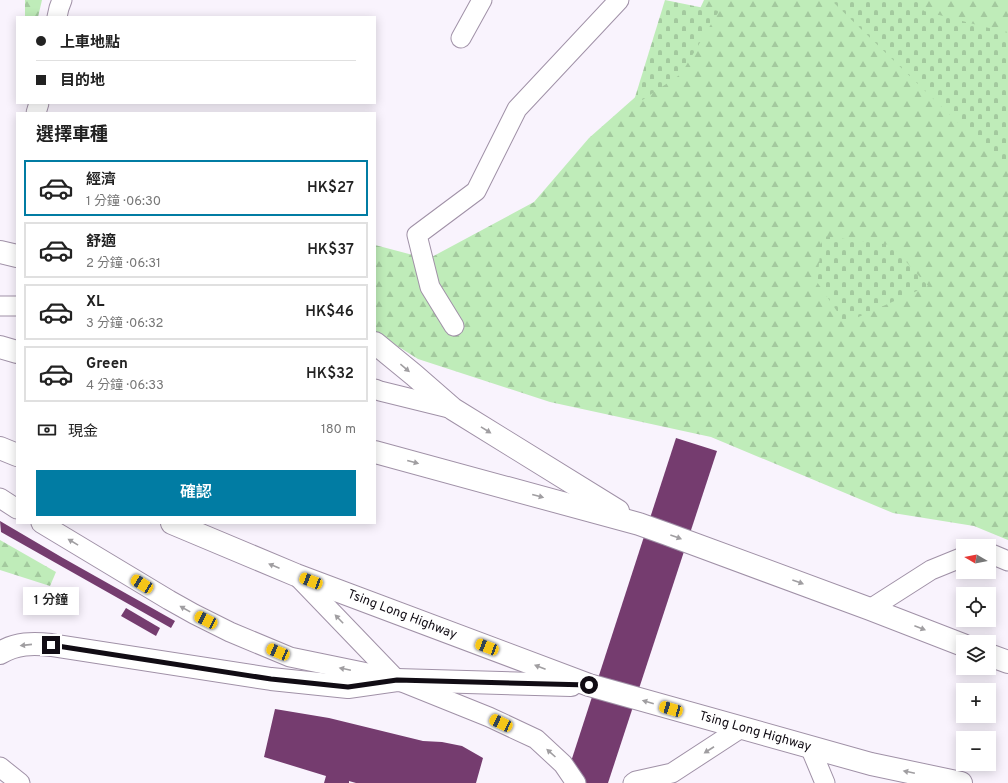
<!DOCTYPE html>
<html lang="zh-TW">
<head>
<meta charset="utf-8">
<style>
  body { margin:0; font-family:Overpass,"Noto Sans TC",sans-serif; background:#f6f6f6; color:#222; height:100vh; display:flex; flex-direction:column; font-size:15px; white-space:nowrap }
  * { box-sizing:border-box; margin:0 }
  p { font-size:13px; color:#767676 }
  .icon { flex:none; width:22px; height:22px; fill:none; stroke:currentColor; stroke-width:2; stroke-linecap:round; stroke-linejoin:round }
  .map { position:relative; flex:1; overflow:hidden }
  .sheet { position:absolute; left:16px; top:112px; width:360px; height:412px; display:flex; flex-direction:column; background:#fff; border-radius:0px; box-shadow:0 2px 10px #0003 }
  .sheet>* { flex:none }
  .banner { position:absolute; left:16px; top:16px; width:360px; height:88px; border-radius:0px; box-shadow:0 2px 10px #0003; display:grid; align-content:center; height:88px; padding:0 20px; background:#fff }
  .needle { width:26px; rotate:280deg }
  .tools { position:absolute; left:956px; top:539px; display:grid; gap:8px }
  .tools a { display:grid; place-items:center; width:40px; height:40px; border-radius:0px; background:#fff; box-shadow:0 2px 10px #0003; font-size:20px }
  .end { position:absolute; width:18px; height:18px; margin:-9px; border:5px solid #110c14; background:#fff; box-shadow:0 0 0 2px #fff }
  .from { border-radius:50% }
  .bubble { position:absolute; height:28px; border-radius:0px; background:#fff; box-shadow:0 2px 10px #0003; font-size:13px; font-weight:600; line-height:28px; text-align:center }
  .car { position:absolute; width:12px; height:24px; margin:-12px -6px; border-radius:5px; box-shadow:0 0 3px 1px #0007; background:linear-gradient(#f5c518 24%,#345 0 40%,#f5c518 0 76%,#345 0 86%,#f5c518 0) }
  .banner b { display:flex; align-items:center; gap:14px; height:38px; font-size:15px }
  .banner b+b { border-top:1px solid #e0e0e0 }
  .banner i { width:10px; height:10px; background:#222 }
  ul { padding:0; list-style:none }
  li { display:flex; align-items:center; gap:12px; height:56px; margin:0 8px 6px; padding:0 12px; border:2px solid #e0e0e0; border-radius:0px }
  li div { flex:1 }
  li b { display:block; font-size:15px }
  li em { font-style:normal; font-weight:600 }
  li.selected { border-color:#017ca3 }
  li>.icon { width:36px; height:36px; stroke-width:1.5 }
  h2 { padding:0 20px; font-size:18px; line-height:48px }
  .pay { display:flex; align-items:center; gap:10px; height:44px; padding:0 20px; font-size:15px }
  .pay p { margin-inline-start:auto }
  .button { display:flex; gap:8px; margin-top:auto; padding:8px 20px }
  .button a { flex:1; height:46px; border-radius:0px; background:#017ca3; color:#fff; font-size:16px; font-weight:600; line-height:46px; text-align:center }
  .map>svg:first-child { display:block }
  .forest { fill:url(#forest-firs) }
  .cemetery { fill:url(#cemetery-stones) }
  .building { fill:#753c6f }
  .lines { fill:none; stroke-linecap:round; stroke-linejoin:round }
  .minor-casing { stroke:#a091a7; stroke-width:21 }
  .highway-casing { stroke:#a091a7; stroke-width:24 }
  .minor { stroke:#fff; stroke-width:19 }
  .highway { stroke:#fff; stroke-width:22 }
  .oneway { fill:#a09ea1 }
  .route { stroke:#110c14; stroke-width:5 }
  .labels { text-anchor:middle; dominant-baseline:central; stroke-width:4; stroke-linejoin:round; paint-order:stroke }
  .street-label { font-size:13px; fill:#110c14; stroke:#fff }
</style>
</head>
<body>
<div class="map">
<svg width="1008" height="783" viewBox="0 0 1008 783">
  <defs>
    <pattern id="forest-firs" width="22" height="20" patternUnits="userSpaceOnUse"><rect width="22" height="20" fill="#bfecb9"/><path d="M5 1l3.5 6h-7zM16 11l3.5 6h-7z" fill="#a3c99e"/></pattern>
    <pattern id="cemetery-stones" width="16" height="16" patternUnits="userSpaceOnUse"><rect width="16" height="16" fill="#bfecb9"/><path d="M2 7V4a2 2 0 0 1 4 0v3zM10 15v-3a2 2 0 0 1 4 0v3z" fill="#a3c99e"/></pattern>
  </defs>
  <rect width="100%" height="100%" fill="#f9f3fd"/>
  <g class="forest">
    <polygon points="25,0 42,0 38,17 25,17"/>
    <polygon points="704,0 1008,0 1008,540 974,526 893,513 711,437 550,402 418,359 375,332 375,245 428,259 534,202 589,138 675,62"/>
    <polygon points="0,540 56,572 50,586 0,570"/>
  </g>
  <g class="cemetery">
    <polygon points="665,0 719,11 681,74 632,107"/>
    <polygon points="831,0 916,0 924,11 1008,33 1008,171"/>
    <polygon points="822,236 891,245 928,286 845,323 817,282"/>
  </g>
  <g class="building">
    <polygon points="676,438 717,451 608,783 584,783 566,777"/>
    <polygon points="0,521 63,558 175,621 171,628 1,532"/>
    <polygon points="126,608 160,628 156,636 121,616"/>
    <polygon points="275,709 329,718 423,741 442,742 462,746 483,758 476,783 356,783 349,781 349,783 324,783 326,776 264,757"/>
  </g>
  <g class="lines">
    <g class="minor-casing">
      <g id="minor">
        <polyline points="57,17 59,8 62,0"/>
        <polyline points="461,38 482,0"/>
        <polyline points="36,113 39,103"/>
        <polyline points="0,306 17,306"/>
        <polyline points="454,326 430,287 417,235 476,191 517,109 619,0"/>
        <polyline points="375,389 380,391 453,409"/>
        <polyline points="0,498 17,509"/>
        <polyline points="41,523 169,600 194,614 230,632 290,657 392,678"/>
        <polyline points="989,553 1008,561"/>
        <polyline points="296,575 397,680 489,717 536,739 563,764 576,783"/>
        <polyline points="870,609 931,570 963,557"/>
        <polyline points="810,747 825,783"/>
        <polyline points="0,767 20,783"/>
        <polyline points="633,783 636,781 672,773 741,728"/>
      </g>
    </g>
    <g class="highway-casing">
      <g id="highway">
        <polyline points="0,252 17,256"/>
        <polyline points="375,343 414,375 453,409 618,511"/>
        <polyline points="0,347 17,352"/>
        <polyline points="0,448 17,455"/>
        <polyline points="375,452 639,524 667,534 870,609 963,645"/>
        <polyline points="172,523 296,575 589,685 871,764 961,783"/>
        <path d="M0,653C16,643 33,643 51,645L271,679L348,687L397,680L571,685"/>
        <polyline points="989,655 1008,662"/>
      </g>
    </g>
    <use href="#minor" class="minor"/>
    <use href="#highway" class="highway"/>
  </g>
  <defs><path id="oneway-solid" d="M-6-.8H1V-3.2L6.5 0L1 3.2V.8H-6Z"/></defs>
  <g class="oneway">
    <use href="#oneway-solid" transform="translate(405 368) rotate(40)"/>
    <use href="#oneway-solid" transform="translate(486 430) rotate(32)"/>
    <use href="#oneway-solid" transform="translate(413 462) rotate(15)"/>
    <use href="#oneway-solid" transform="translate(538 496) rotate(15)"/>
    <use href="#oneway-solid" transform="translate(676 537) rotate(20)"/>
    <use href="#oneway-solid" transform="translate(73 542) rotate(-149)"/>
    <use href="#oneway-solid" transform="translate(274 566) rotate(-157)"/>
    <use href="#oneway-solid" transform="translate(798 582) rotate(20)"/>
    <use href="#oneway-solid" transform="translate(185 609) rotate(-151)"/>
    <use href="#oneway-solid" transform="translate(339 619) rotate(-134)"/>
    <use href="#oneway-solid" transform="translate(920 628) rotate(21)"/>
    <use href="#oneway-solid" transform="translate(26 645) rotate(174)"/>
    <use href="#oneway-solid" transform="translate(540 667) rotate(-159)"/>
    <use href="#oneway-solid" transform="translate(345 669) rotate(-168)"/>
    <use href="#oneway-solid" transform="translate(648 702) rotate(-164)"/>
    <use href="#oneway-solid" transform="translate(709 750) rotate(147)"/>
    <use href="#oneway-solid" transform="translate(551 753) rotate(-138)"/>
    <use href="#oneway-solid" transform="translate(909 772) rotate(-168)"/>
  </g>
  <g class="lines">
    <polyline class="route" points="51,645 271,679 348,687 397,680 589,685"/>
  </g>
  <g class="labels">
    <g class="street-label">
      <text transform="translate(402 615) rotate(21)">Tsing Long Highway</text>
      <text transform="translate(755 732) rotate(16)">Tsing Long Highway</text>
    </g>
  </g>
</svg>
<div class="tools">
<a><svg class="needle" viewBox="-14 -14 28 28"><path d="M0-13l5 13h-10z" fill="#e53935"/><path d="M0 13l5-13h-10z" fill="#767676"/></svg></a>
<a><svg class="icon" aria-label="locate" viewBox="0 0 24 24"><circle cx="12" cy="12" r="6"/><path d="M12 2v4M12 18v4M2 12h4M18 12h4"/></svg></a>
<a><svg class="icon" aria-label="layers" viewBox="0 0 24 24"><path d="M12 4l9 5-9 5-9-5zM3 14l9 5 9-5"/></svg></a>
<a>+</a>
<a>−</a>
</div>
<i class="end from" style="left:589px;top:685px"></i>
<i class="end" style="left:51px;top:645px"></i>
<div class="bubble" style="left:23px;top:587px;width:56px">1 分鐘</div>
<i class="car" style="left:311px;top:581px;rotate:291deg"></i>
<i class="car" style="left:142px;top:584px;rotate:302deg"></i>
<i class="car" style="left:206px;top:620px;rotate:297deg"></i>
<i class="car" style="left:487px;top:647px;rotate:291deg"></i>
<i class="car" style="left:278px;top:652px;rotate:293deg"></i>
<i class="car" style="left:671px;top:709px;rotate:286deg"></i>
<i class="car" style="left:501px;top:723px;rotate:295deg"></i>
<div class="banner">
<b><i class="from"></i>上車地點</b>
<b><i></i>目的地</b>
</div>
<section class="sheet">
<h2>選擇車種</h2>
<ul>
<li class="selected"><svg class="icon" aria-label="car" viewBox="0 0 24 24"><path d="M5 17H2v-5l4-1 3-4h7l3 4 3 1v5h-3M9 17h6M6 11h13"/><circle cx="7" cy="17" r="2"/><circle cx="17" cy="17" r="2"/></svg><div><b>經濟</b><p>1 分鐘 · 06:30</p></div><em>HK$27</em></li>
<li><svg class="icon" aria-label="car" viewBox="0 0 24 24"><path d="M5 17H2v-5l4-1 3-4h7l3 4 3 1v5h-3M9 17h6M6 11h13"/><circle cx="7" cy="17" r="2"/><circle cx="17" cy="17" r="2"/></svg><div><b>舒適</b><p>2 分鐘 · 06:31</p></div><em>HK$37</em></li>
<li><svg class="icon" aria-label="car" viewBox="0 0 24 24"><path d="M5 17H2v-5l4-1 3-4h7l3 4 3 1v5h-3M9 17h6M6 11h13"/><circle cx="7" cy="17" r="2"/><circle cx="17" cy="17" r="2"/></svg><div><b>XL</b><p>3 分鐘 · 06:32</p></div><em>HK$46</em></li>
<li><svg class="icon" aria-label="car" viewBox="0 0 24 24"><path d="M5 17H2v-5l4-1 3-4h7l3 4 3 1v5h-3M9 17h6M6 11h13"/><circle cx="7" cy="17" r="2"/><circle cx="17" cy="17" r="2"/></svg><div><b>Green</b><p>4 分鐘 · 06:33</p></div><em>HK$32</em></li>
</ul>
<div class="pay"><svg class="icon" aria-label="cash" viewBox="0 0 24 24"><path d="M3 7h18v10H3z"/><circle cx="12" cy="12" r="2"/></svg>現金<p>180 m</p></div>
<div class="button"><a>確認</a></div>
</section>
</div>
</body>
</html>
